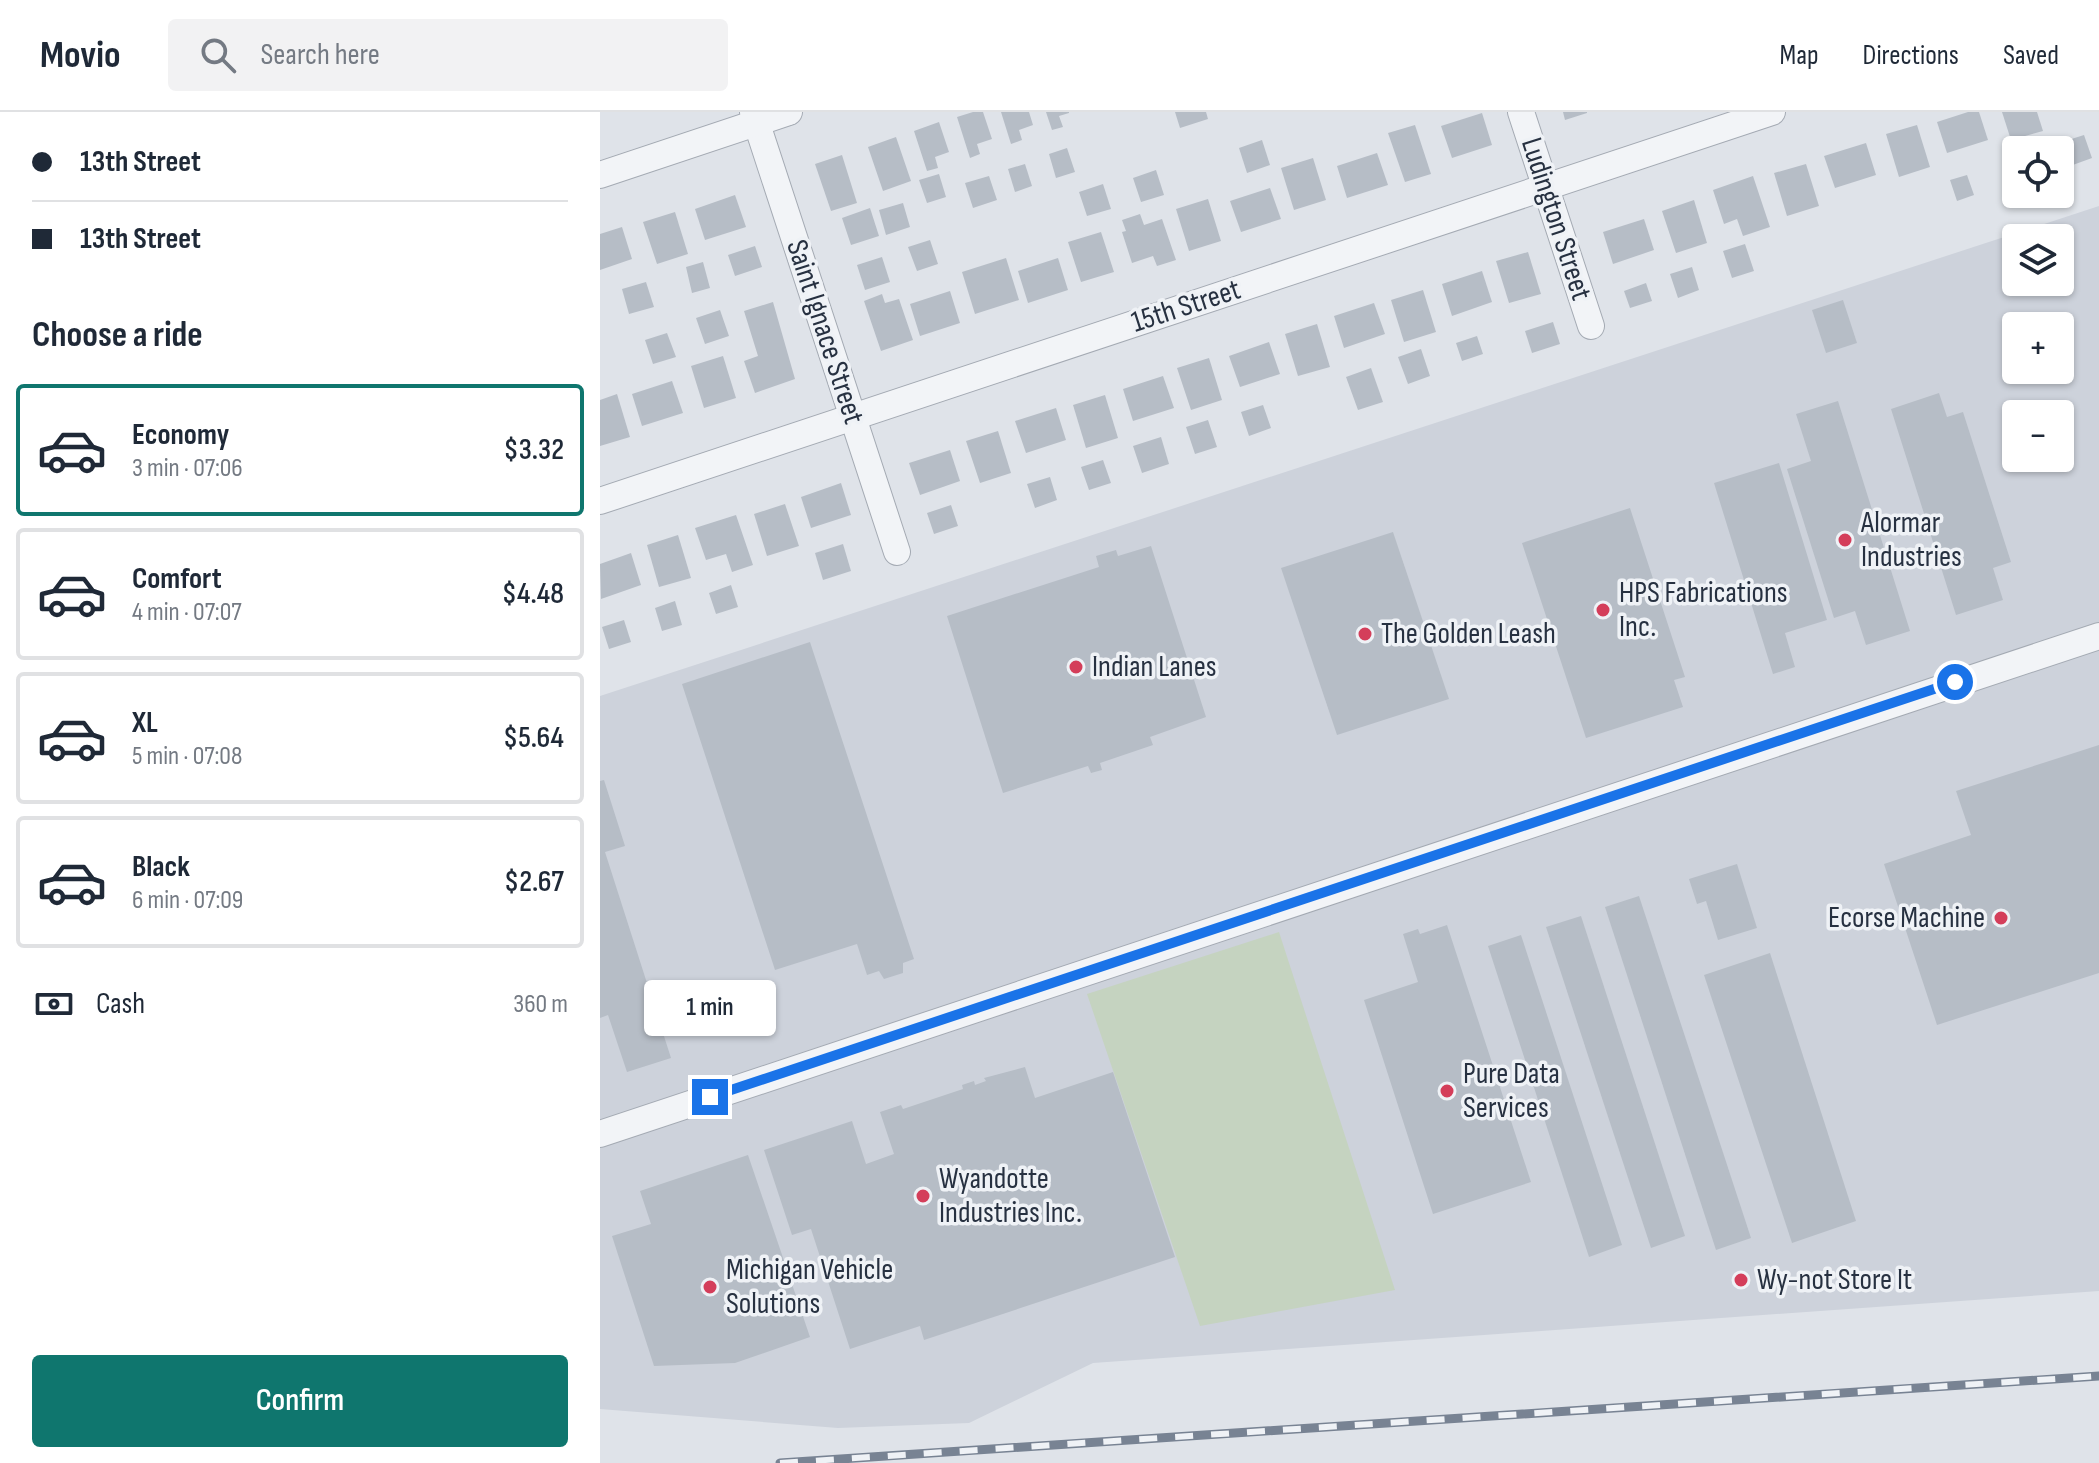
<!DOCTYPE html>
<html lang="en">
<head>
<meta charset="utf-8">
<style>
  body { margin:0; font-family:"Sofia Sans Condensed",sans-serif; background:#f2f2f3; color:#1f2937; height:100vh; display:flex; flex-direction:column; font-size:30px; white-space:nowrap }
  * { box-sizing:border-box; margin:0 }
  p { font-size:26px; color:#747a83 }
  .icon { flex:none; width:44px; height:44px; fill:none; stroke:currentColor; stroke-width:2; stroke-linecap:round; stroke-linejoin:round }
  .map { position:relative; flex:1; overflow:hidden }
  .side { display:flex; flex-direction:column; background:#fff; width:600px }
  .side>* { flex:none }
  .top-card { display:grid; align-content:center; height:176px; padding:0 32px; background:#fff }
  .fabs { position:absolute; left:1402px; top:24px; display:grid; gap:16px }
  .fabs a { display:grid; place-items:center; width:72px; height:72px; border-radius:8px; background:#fff; box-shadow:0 2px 6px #0004; font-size:40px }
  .end { position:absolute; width:36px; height:36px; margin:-18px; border:10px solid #1a73e8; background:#fff; box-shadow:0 0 0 4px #fff }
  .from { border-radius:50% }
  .bubble { position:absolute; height:56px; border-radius:8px; background:#fff; box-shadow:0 2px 6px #0004; font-size:26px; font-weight:600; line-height:56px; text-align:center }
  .top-card b { display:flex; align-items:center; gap:28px; height:76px; font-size:30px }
  .top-card b+b { border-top:2px solid #e0e1e3 }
  .top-card i { width:20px; height:20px; background:#1f2937 }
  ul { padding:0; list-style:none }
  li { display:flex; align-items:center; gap:24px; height:132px; margin:0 16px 12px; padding:0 16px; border:4px solid #e0e1e3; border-radius:8px }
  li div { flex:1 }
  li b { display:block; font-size:30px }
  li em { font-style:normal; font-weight:600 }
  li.selected { border-color:#0f766e }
  li>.icon { width:72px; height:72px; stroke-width:1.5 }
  h2 { padding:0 32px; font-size:36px; line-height:96px }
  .pay { display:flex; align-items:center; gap:20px; height:88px; padding:0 32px; font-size:30px }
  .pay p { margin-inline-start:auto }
  .primary-button { display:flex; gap:16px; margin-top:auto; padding:16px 32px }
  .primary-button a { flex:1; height:92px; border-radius:8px; background:#0f766e; color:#fff; font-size:32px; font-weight:600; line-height:92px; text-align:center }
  header { display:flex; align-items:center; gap:48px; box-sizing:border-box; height:112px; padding:0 40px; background:#fff; border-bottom:2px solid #e0e1e3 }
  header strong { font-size:38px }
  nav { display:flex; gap:44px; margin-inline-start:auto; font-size:28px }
  .search { width:560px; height:72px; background:#f2f2f3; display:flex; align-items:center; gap:20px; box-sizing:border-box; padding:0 28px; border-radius:8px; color:#747a83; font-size:30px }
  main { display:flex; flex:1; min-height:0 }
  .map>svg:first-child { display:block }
  .built { fill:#cdd2db; fill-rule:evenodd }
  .green { fill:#c5d3c0 }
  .building { fill:#b6bdc6 }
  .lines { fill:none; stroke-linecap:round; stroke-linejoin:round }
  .minor-casing { stroke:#a4aab3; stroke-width:28 }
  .minor { stroke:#f2f4f7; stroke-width:26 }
  .rail-casing { stroke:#788393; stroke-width:9 }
  .rail { stroke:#eff2f6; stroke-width:6; stroke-dasharray:18; stroke-linecap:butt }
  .route { stroke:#1a73e8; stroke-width:10 }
  .poi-dot { fill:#d43e5a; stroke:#eff2f6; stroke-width:3 }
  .labels { text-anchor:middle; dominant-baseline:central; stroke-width:7; stroke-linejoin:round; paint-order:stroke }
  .street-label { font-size:30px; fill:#273141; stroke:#eff2f6 }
  .poi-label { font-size:30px; fill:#273141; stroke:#eff2f6; text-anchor:start }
</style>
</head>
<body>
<header>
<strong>Movio</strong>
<div class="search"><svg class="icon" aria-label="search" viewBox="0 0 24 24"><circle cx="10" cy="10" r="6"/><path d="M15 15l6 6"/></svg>Search here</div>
<nav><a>Map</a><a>Directions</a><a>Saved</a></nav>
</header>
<main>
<section class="side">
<div class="top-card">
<b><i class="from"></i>13th Street</b>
<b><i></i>13th Street</b>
</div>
<h2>Choose a ride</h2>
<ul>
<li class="selected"><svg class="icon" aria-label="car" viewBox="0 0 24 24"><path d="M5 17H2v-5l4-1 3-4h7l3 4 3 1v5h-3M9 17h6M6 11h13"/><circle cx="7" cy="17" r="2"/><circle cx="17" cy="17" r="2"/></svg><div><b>Economy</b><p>3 min · 07:06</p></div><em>$3.32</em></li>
<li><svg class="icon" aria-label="car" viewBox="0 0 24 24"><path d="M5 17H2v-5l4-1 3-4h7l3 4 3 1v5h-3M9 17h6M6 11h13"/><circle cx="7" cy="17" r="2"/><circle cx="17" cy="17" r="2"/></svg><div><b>Comfort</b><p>4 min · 07:07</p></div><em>$4.48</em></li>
<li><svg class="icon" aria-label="car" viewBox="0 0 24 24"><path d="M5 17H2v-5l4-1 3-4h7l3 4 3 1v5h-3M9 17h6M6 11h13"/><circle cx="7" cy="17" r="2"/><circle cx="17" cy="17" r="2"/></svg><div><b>XL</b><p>5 min · 07:08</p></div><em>$5.64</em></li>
<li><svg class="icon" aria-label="car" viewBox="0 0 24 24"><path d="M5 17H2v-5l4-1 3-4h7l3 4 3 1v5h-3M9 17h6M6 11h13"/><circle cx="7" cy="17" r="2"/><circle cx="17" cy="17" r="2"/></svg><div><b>Black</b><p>6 min · 07:09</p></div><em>$2.67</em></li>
</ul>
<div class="pay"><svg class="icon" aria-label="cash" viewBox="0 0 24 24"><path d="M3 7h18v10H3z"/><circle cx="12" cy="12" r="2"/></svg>Cash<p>360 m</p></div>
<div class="primary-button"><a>Confirm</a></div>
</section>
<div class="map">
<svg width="1499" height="1351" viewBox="0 0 1499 1351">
  <rect width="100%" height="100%" fill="#dfe3e9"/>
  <path class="built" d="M1499,94V1179L493,1251L369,1311L238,1316L0,1297V584ZM1416,126H1460V170H1416ZM1416,214H1460V258H1416ZM1416,302H1460V346H1416Z"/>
  <polygon class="green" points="679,820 795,1178 600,1214 487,882"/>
  <g class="building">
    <polygon points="373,0 383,0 392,27 377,32 380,42 370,46 357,5"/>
    <polygon points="401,0 429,0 433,13 419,18 422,28 411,32"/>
    <polygon points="446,0 469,0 469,1 459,4 463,15 452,18"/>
    <polygon points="575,0 606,0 608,7 580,16"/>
    <polygon points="963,0 987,0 987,1 965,8"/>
    <polygon points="1368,0 1379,0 1388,28 1347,41 1337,10"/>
    <polygon points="1402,0 1437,0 1443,19 1411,28"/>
    <polygon points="882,1 892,33 852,46 841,14"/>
    <polygon points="339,10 349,40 335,45 338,56 327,59 314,19"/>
    <polygon points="815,13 831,62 805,70 788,21"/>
    <polygon points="1317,13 1330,55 1299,65 1286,22"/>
    <polygon points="1484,23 1492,46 1470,54 1462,30"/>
    <polygon points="296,25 311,69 283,79 268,35"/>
    <polygon points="662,28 670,53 647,61 639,36"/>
    <polygon points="1266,31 1276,63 1235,76 1224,44"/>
    <polygon points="467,36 475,60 456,66 449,42"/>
    <polygon points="777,41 788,73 747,86 737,54"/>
    <polygon points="242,43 257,91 231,99 215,52"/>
    <polygon points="713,46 726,88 694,98 681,56"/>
    <polygon points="1416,46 1416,72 1414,73 1406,49"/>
    <polygon points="425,52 432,74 415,80 408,57"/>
    <polygon points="1206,52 1219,94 1187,104 1174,61"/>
    <polygon points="556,58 564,83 541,90 533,66"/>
    <polygon points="339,62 346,85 327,91 319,68"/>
    <polygon points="1367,63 1374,83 1357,89 1350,68"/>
    <polygon points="389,64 397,88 373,96 365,71"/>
    <polygon points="1153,64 1170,115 1143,124 1137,107 1124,112 1113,78"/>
    <polygon points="503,72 511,97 487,104 479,80"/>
    <polygon points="670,76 681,107 641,120 630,89"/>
    <polygon points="135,83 146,115 105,128 95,97"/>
    <polygon points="608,87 621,129 589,139 576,97"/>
    <polygon points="1094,88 1107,131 1076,141 1062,99"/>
    <polygon points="303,91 310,115 286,123 279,98"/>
    <polygon points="270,96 279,124 251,133 242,106"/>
    <polygon points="75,100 88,142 57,152 43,110"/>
    <polygon points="540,102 544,113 562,107 576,148 557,154 553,144 532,151 522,120 526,119 522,108"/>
    <polygon points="1044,107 1054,138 1013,152 1003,120"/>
    <polygon points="22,115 32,147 0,158 0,122"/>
    <polygon points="501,120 514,160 481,170 468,130"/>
    <polygon points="330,128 338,152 317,159 308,135"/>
    <polygon points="1145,132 1154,159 1132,166 1123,139"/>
    <polygon points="155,134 162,155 135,164 128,143"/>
    <polygon points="928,140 941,182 909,191 896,149"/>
    <polygon points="282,145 290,170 265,178 257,153"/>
    <polygon points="406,146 419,188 375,202 362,160"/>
    <polygon points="458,146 468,178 428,191 418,159"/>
    <polygon points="103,150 110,176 92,181 86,155"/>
    <polygon points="1092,155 1099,178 1078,186 1070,162"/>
    <polygon points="882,159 892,190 852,204 842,172"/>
    <polygon points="46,170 54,195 29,202 22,177"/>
    <polygon points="1046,171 1052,189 1030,196 1024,179"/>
    <polygon points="823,178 836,220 804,230 791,188"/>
    <polygon points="350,179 360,211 320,224 310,192"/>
    <polygon points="282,182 285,191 299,187 313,228 281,239 264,189"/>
    <polygon points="1243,188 1257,231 1226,241 1212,198"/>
    <polygon points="173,190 195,267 155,281 144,249 158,244 144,199"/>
    <polygon points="774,191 785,222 744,236 734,204"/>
    <polygon points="120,198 129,224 105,232 96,206"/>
    <polygon points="953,210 960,232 932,241 925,219"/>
    <polygon points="717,212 730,255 698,264 685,222"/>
    <polygon points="67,221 76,245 53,252 45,228"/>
    <polygon points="877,224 883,242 862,249 856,231"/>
    <polygon points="669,230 680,262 640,275 629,244"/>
    <polygon points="821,237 830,264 808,272 798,245"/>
    <polygon points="123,244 136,286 104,296 91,254"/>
    <polygon points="609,246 622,288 591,298 577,256"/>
    <polygon points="771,256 783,290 758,298 746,265"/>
    <polygon points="563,264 574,296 533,309 523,277"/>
    <polygon points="72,269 83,301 42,314 32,282"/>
    <polygon points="1339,281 1347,305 1363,300 1411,450 1393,456 1403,488 1356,503 1291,297"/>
    <polygon points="17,282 30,325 0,334 0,288"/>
    <polygon points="505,283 518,326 486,336 473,293"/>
    <polygon points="1238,289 1310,519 1266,533 1255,499 1234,506 1187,357 1211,349 1196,302"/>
    <polygon points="663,293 671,316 649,324 641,300"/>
    <polygon points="456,296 466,328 426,341 415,309"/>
    <polygon points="608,308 617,335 595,342 586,315"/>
    <polygon points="398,319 411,361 380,371 366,329"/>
    <polygon points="561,325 569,352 542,361 533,334"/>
    <polygon points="350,338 360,369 320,383 309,351"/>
    <polygon points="503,348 511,371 489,378 481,355"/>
    <polygon points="1179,351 1227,508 1185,521 1195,555 1173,562 1114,371"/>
    <polygon points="450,365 457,388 435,396 427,372"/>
    <polygon points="241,371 251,403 211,416 201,385"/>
    <polygon points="185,392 199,434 167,444 154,402"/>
    <polygon points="351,393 358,414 334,422 327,401"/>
    <polygon points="1030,396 1085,565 1074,568 1083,595 986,626 922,431"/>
    <polygon points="136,403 153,453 132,460 126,442 106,448 95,416"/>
    <polygon points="793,420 849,587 737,623 681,456"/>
    <polygon points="78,423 91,466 59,475 47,433"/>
    <polygon points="243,432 251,459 223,468 215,441"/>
    <polygon points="551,434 606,605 550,625 553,633 500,651 502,658 491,661 488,654 403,681 347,504 499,455 496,444 516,438 518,444"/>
    <polygon points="31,441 41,473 1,487 0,452"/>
    <polygon points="131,473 138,495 116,502 109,481"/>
    <polygon points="75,489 82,513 62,519 55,496"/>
    <polygon points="24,508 31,530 9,537 2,515"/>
    <polygon points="210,530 314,847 303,851 303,861 284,867 279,859 267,863 257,832 175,858 82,572"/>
    <polygon points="1499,633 1499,861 1337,913 1284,752 1371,723 1356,679"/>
    <polygon points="4,668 25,734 5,740 71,946 27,960 8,903 0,906 0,669"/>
    <polygon points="1137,752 1157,816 1118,828 1106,789 1097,792 1089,767"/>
    <polygon points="1039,784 1151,1126 1116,1138 1005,795"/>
    <polygon points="981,804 1085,1124 1051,1136 946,815"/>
    <polygon points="847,813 931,1070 833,1102 764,888 818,870 803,822 818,817 820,822"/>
    <polygon points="921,823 1022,1133 989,1145 888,834"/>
    <polygon points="1170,841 1256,1109 1192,1131 1104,863"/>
    <polygon points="425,955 435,986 513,960 575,1145 324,1228 320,1214 250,1237 211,1117 192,1123 164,1038 252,1009 266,1052 294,1042 280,1000 301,993 303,997 363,977 362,973 374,969 375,973 386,969 384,966"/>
    <polygon points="148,1043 210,1225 135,1251 54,1254 12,1124 51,1112 40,1079"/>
  </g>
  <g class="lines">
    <g class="minor-casing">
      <g id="minor">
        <polyline points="153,0 297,440"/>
        <polyline points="921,0 991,214"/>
        <polyline points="0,63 189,0"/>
        <polyline points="0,389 1172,0"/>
        <polyline points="0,1022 1499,524"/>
      </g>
    </g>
    <use href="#minor" class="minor"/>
    <g class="rail-casing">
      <polyline id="rail" points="180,1351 1499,1264"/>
    </g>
    <use href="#rail" class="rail"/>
  </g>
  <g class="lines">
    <polyline class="route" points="110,985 1355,570"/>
  </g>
  <g class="poi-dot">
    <circle cx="1245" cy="428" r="8"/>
    <circle cx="1003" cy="498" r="8"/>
    <circle cx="765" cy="522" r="8"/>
    <circle cx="476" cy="555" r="8"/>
    <circle cx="1401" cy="806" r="8"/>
    <circle cx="847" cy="979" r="8"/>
    <circle cx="323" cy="1084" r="8"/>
    <circle cx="1141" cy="1168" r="8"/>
    <circle cx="110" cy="1175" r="8"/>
  </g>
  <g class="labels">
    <g class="street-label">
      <text transform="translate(956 107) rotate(72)">Ludington Street</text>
      <text transform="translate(586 194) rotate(-18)">15th Street</text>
      <text transform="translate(225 220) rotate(72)">Saint Ignace Street</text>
    </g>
    <g class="poi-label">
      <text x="1261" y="411">Alormar<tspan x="1261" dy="34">Industries</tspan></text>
      <text x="1019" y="481">HPS Fabrications<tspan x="1019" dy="34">Inc.</tspan></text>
      <text x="781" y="522">The Golden Leash</text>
      <text x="492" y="555">Indian Lanes</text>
      <text x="1385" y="806" text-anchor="end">Ecorse Machine</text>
      <text x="863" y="962">Pure Data<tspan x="863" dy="34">Services</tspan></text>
      <text x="339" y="1067">Wyandotte<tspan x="339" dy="34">Industries Inc.</tspan></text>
      <text x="126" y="1158">Michigan Vehicle<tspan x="126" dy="34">Solutions</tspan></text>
      <text x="1157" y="1168">Wy-not Store It</text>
    </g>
  </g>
</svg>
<div class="fabs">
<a><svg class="icon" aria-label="locate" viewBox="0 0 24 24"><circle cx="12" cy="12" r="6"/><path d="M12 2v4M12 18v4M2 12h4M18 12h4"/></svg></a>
<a><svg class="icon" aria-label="layers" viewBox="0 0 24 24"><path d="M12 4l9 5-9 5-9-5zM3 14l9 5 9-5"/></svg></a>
<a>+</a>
<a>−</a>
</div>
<i class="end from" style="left:1355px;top:570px"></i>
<i class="end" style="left:110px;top:985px"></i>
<div class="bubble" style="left:44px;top:868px;width:132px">1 min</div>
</div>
</main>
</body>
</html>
